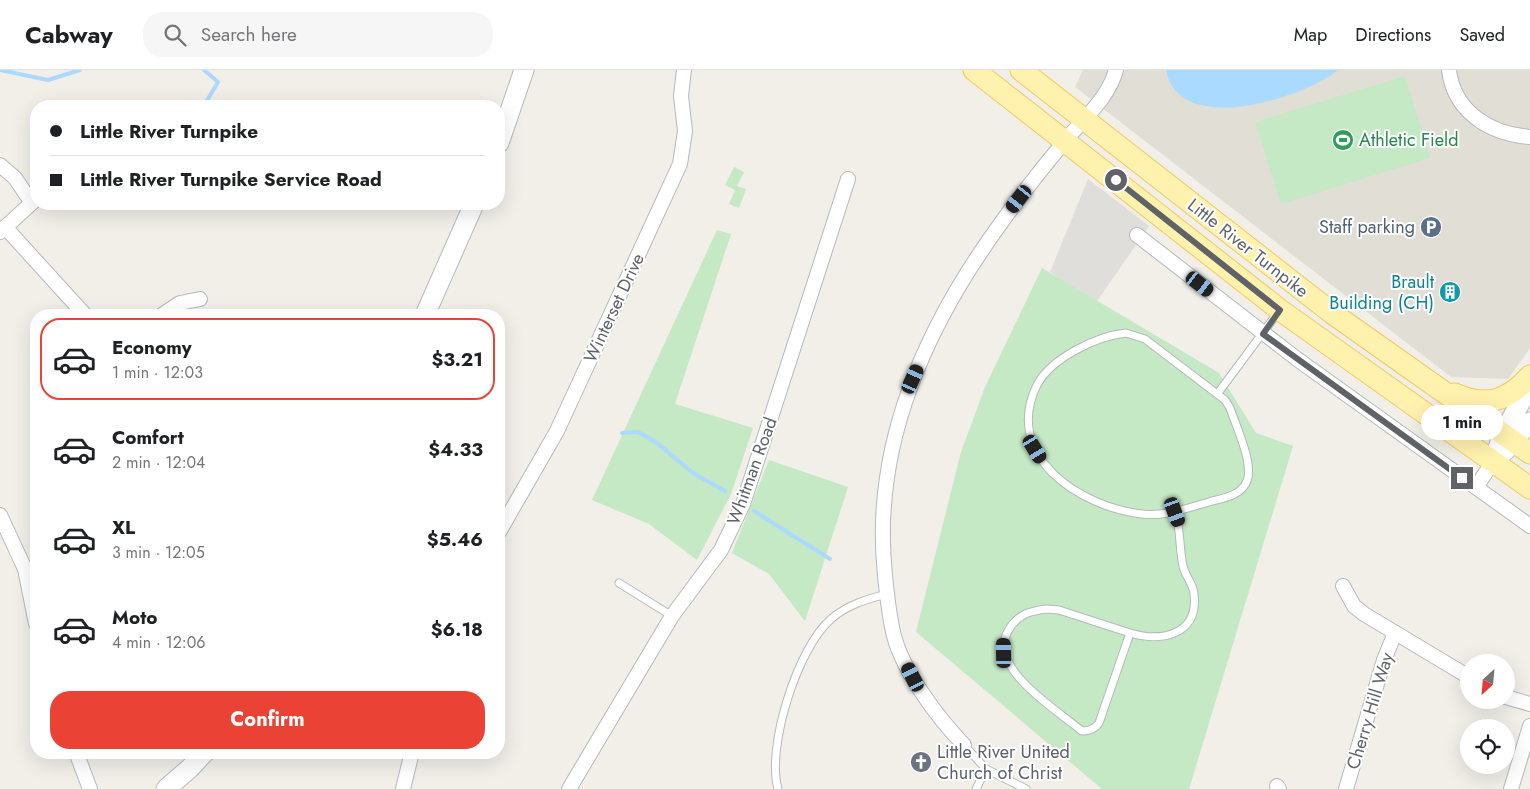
<!DOCTYPE html>
<html lang="en">
<head>
<meta charset="utf-8">
<style>
  body { margin:0; font-family:Jost,sans-serif; background:#f6f6f6; color:#202124; height:100vh; display:flex; flex-direction:column; font-size:19px; white-space:nowrap }
  * { box-sizing:border-box; margin:0 }
  p { font-size:16px; color:#757577 }
  .icon { flex:none; width:28px; height:28px; fill:none; stroke:currentColor; stroke-width:2; stroke-linecap:round; stroke-linejoin:round }
  .map { position:relative; flex:1; overflow:hidden }
  .drawer { position:absolute; left:30px; top:239px; width:475px; height:450px; display:flex; flex-direction:column; background:#fff; border-radius:20px; box-shadow:0 5px 20px #0002 }
  .drawer>* { flex:none }
  .top-card { position:absolute; left:30px; top:30px; width:475px; height:110px; border-radius:20px; box-shadow:0 5px 20px #0002; display:grid; align-content:center; height:110px; padding:0 20px; background:#fff }
  .needle { width:32px; rotate:206deg }
  .buttons { position:absolute; left:1460px; top:584px; display:grid; gap:10px }
  .buttons a { display:grid; place-items:center; width:55px; height:55px; border-radius:50%; background:#fff; box-shadow:0 5px 20px #0002; font-size:25px }
  .end { position:absolute; width:22px; height:22px; margin:-11px; border:6px solid #5f6368; background:#fff; box-shadow:0 0 0 2px #fff }
  .from { border-radius:50% }
  .bubble { position:absolute; height:35px; border-radius:18px; background:#fff; box-shadow:0 5px 20px #0002; font-size:16px; font-weight:700; line-height:35px; text-align:center }
  .car { position:absolute; width:15px; height:30px; margin:-15px -8px; border-radius:6px; box-shadow:0 0 4px 1px #0007; background:linear-gradient(#222 24%,#8ab4d8 0 40%,#222 0 76%,#8ab4d8 0 86%,#222 0) }
  .top-card b { display:flex; align-items:center; gap:18px; height:48px; font-size:19px }
  .top-card b+b { border-top:1px solid #e0e0e0 }
  .top-card i { width:12px; height:12px; background:#202124 }
  ul { padding:9px 0 0; list-style:none }
  li { display:flex; align-items:center; gap:15px; height:82px; margin:0 10px 8px; padding:0 10px; border:2px solid transparent; border-radius:20px }
  li div { flex:1 }
  li b { display:block; font-size:19px }
  li em { font-style:normal; font-weight:700 }
  li.selected { border-color:#ea4335 }
  li>.icon { width:45px; height:45px; stroke-width:1.5 }
  .action { display:flex; gap:10px; margin-top:auto; padding:10px 20px }
  .action a { flex:1; height:58px; border-radius:20px; background:#ea4335; color:#fff; font-size:20px; font-weight:700; line-height:58px; text-align:center }
  header { display:flex; align-items:center; gap:30px; box-sizing:border-box; height:70px; padding:0 25px; background:#fff; border-bottom:1px solid #e0e0e0 }
  header strong { font-size:24px }
  nav { display:flex; gap:28px; margin-inline-start:auto; font-size:18px }
  .search { width:350px; height:45px; background:#f6f6f6; display:flex; align-items:center; gap:12px; box-sizing:border-box; padding:0 18px; border-radius:20px; color:#757577; font-size:19px }
  .map>svg:first-child { display:block }
  .industrial { fill:#e0deda }
  .education { fill:#e1ded6 }
  .green { fill:#c5e8c5 }
  .water { fill:#aadaff }
  .lines { fill:none; stroke-linecap:round; stroke-linejoin:round }
  .stream { stroke:#aadaff; stroke-width:4 }
  .lane-casing { stroke:#b5b8bc; stroke-width:9 }
  .street-casing { stroke:#b5b8bc; stroke-width:16 }
  .secondary-casing { stroke:#b6babf; stroke-width:21 }
  .primary-casing { stroke:#f2c960; stroke-width:23 }
  .lane { stroke:#fff; stroke-width:7 }
  .street { stroke:#fff; stroke-width:14 }
  .secondary { stroke:#fff; stroke-width:19 }
  .primary { stroke:#fff2af; stroke-width:21 }
  .route { stroke:#5f6368; stroke-width:6 }
  .labels { text-anchor:middle; dominant-baseline:central; stroke-width:4; stroke-linejoin:round; paint-order:stroke }
  .leisure-label { font-size:18px; fill:#27864d; stroke:#fff; text-anchor:start }
  .service-label { font-size:18px; fill:#4e5e75; stroke:#fff; text-anchor:end }
  .street-label { font-size:18px; fill:#5f6368; stroke:#fff }
  .culture-label { font-size:18px; fill:#0d838f; stroke:#fff; text-anchor:end }
  .worship-label { font-size:18px; fill:#5b616d; stroke:#fff; text-anchor:start }
</style>
</head>
<body>
<header>
<strong>Cabway</strong>
<div class="search"><svg class="icon" aria-label="search" viewBox="0 0 24 24"><circle cx="10" cy="10" r="6"/><path d="M15 15l6 6"/></svg>Search here</div>
<nav><a>Map</a><a>Directions</a><a>Saved</a></nav>
</header>
<div class="map">
<svg width="1530" height="719" viewBox="0 0 1530 719">
  <rect width="100%" height="100%" fill="#f1efe8"/>
  <polygon class="industrial" points="1088,109 1149,156 1095,234 1050,202"/>
  <polygon class="education" points="1083,0 1530,0 1530,278 1508,309 1451,307 1075,17"/>
  <g class="green">
    <polygon points="1405,6 1430,88 1281,134 1255,52"/>
    <polygon points="734,97 744,102 737,116 746,119 739,138 729,134 735,120 725,115"/>
    <polygon points="717,160 731,164 675,334 753,358 731,424 697,490 649,454 592,430"/>
    <polygon points="1042,198 1219,303 1256,363 1293,376 1189,719 1102,719 916,562 961,382 985,317"/>
    <polygon points="769,390 848,417 805,551 769,504 732,483"/>
  </g>
  <path class="water" d="M1166,0H1338C1304,28 1178,68 1166,0Z"/>
  <g class="lines">
    <g class="stream">
      <polyline points="0,0 48,10 80,0"/>
      <polyline points="204,0 218,12 205,34 207,36"/>
      <polyline points="622,363 638,362 657,373 693,403 725,421"/>
      <polyline points="754,441 830,489"/>
    </g>
    <g class="lane-casing">
      <g id="lane">
        <path d="M1126,263L1145,269L1225,330L1230,338C1236,356 1254,394 1247,411C1241,426 1223,428 1209,432C1187,438 1165,447 1142,444C1080,437 1002,386 1037,315C1051,288 1097,266 1126,263Z"/>
        <polyline points="1218,323 1279,241"/>
        <polyline points="619,513 672,546"/>
        <path d="M1046,539L1059,540L1130,563L1099,653C1095,659 1089,661 1082,661C1057,640 987,598 1008,561C1017,545 1029,541 1046,539Z"/>
        <path d="M1130,563C1160,572 1199,566 1194,524C1193,513 1185,506 1183,496C1179,478 1181,460 1175,442"/>
        <polyline points="964,675 986,699 1026,719"/>
        <path d="M778,719C766,677 798,577 831,549C847,535 867,529 887,524"/>
        <polyline points="976,719 986,699"/>
      </g>
    </g>
    <g class="street-casing">
      <g id="street">
        <path d="M1449,0C1454,42 1490,64 1530,67"/>
        <polyline points="0,95 15,108 32,133"/>
        <polyline points="5,157 85,245"/>
        <polyline points="0,162 36,129"/>
        <polyline points="1137,165 1297,289 1530,456"/>
        <polyline points="162,245 180,233 200,229"/>
        <polyline points="1476,417 1493,392"/>
        <polyline points="0,445 25,499 36,554"/>
        <polyline points="499,462 557,361 680,94 685,61 681,26 684,0"/>
        <polyline points="1343,516 1354,536 1364,544 1469,607"/>
        <polyline points="1506,627 1530,634"/>
        <path d="M964,675C938,648 904,603 894,566C889,546 887,526 885,505C871,375 926,256 1001,153C1021,125 1043,97 1065,71C1084,48 1108,29 1116,0"/>
        <polyline points="76,682 90,719"/>
        <polyline points="1277,716 1279,719"/>
        <polyline points="403,719 412,682"/>
        <polyline points="569,719 672,546 721,480 743,434 848,109"/>
        <polyline points="1346,719 1384,590 1395,563"/>
        <polyline points="1511,719 1530,656"/>
      </g>
    </g>
    <g class="secondary-casing">
      <g id="secondary">
        <polyline points="499,73 524,0"/>
        <polyline points="425,245 474,134"/>
        <polyline points="1505,381 1530,352"/>
        <polyline points="1493,392 1503,364 1530,315"/>
        <polyline points="166,719 190,698 205,682"/>
      </g>
    </g>
    <g class="primary-casing">
      <g id="primary">
        <polyline points="974,0 1280,240 1530,418"/>
        <polyline points="1021,0 1332,243 1530,383"/>
        <path d="M1455,324C1487,338 1507,331 1530,306"/>
      </g>
    </g>
    <use href="#lane" class="lane"/>
    <use href="#street" class="street"/>
    <use href="#secondary" class="secondary"/>
    <use href="#primary" class="primary"/>
  </g>
  <g class="lines">
    <polyline class="route" points="1116,110 1280,240 1263,264 1462,408"/>
  </g>
  <defs>
    <g id="stadium-disc" transform="scale(1.125)"><circle r="9.5" fill="#2e9e5b" stroke="#fff"/><path d="M0-5a6.5 5 0 1 0 0 10a6.5 5 0 1 0 0-10ZM-3.5-1.8h7v3.6h-7Z" fill="#fff"/></g>
    <g id="parking-disc" transform="scale(1.125)"><circle r="9.5" fill="#5c6f8a" stroke="#fff"/><path d="M-3.5-5.5H1a3.5 3.5 0 0 1 0 7H-1V5.5H-3.5ZM-1-3.4V-.6H.8a1.4 1.4 0 0 0 0-2.8Z" fill="#fff"/></g>
    <g id="building-disc" transform="scale(1.125)"><circle r="9.5" fill="#0f9aa8" stroke="#fff"/><path d="M-4-6H4V6H1V3H-1V6H-4ZM-2.5-4.3h1.7v1.8h-1.7ZM.8-4.3h1.7v1.8H.8ZM-2.5-1h1.7V.8h-1.7ZM.8-1h1.7V.8H.8Z" fill="#fff"/></g>
    <g id="church-disc" transform="scale(1.125)"><circle r="9.5" fill="#6b7280" stroke="#fff"/><path d="M-1.2-6h2.4v3.5h3.3v2.4h-3.3V6h-2.4V-.1h-3.3v-2.4h3.3Z" fill="#fff"/></g>
  </defs>
  <g fill-rule="evenodd">
    <use href="#stadium-disc" x="1343" y="70"/>
    <use href="#parking-disc" x="1431" y="157"/>
    <use href="#building-disc" x="1450" y="222"/>
    <use href="#church-disc" x="921" y="692"/>
  </g>
  <g class="labels">
    <g class="leisure-label">
      <text x="1359" y="70">Athletic Field</text>
    </g>
    <g class="service-label">
      <text x="1415" y="157">Staff parking</text>
    </g>
    <g class="street-label">
      <text transform="translate(1248 178) rotate(38)">Little River Turnpike</text>
      <text transform="translate(614 238) rotate(-65)">Winterset Drive</text>
      <text transform="translate(752 401) rotate(-70)">Whitman Road</text>
      <text transform="translate(1370 641) rotate(-73)">Cherry Hill Way</text>
    </g>
    <g class="culture-label">
      <text x="1434" y="212">Brault<tspan x="1434" dy="21">Building (CH)</tspan></text>
    </g>
    <g class="worship-label">
      <text x="937" y="682">Little River United<tspan x="937" dy="21">Church of Christ</tspan></text>
    </g>
  </g>
</svg>
<div class="buttons">
<a><svg class="needle" viewBox="-14 -14 28 28"><path d="M0-13l5 13h-10z" fill="#e53935"/><path d="M0 13l5-13h-10z" fill="#757577"/></svg></a>
<a><svg class="icon" aria-label="locate" viewBox="0 0 24 24"><circle cx="12" cy="12" r="6"/><path d="M12 2v4M12 18v4M2 12h4M18 12h4"/></svg></a>
</div>
<i class="end from" style="left:1116px;top:110px"></i>
<i class="end" style="left:1462px;top:408px"></i>
<div class="bubble" style="left:1421px;top:335px;width:82px">1 min</div>
<i class="car" style="left:1019px;top:129px;rotate:218deg"></i>
<i class="car" style="left:1200px;top:214px;rotate:128deg"></i>
<i class="car" style="left:913px;top:309px;rotate:24deg"></i>
<i class="car" style="left:1035px;top:379px;rotate:149deg"></i>
<i class="car" style="left:1175px;top:442px;rotate:160deg"></i>
<i class="car" style="left:1004px;top:583px;rotate:359deg"></i>
<i class="car" style="left:913px;top:607px;rotate:333deg"></i>
<div class="top-card">
<b><i class="from"></i>Little River Turnpike</b>
<b><i></i>Little River Turnpike Service Road</b>
</div>
<section class="drawer">
<ul>
<li class="selected"><svg class="icon" aria-label="car" viewBox="0 0 24 24"><path d="M5 17H2v-5l4-1 3-4h7l3 4 3 1v5h-3M9 17h6M6 11h13"/><circle cx="7" cy="17" r="2"/><circle cx="17" cy="17" r="2"/></svg><div><b>Economy</b><p>1 min · 12:03</p></div><em>$3.21</em></li>
<li><svg class="icon" aria-label="car" viewBox="0 0 24 24"><path d="M5 17H2v-5l4-1 3-4h7l3 4 3 1v5h-3M9 17h6M6 11h13"/><circle cx="7" cy="17" r="2"/><circle cx="17" cy="17" r="2"/></svg><div><b>Comfort</b><p>2 min · 12:04</p></div><em>$4.33</em></li>
<li><svg class="icon" aria-label="car" viewBox="0 0 24 24"><path d="M5 17H2v-5l4-1 3-4h7l3 4 3 1v5h-3M9 17h6M6 11h13"/><circle cx="7" cy="17" r="2"/><circle cx="17" cy="17" r="2"/></svg><div><b>XL</b><p>3 min · 12:05</p></div><em>$5.46</em></li>
<li><svg class="icon" aria-label="car" viewBox="0 0 24 24"><path d="M5 17H2v-5l4-1 3-4h7l3 4 3 1v5h-3M9 17h6M6 11h13"/><circle cx="7" cy="17" r="2"/><circle cx="17" cy="17" r="2"/></svg><div><b>Moto</b><p>4 min · 12:06</p></div><em>$6.18</em></li>
</ul>
<div class="action"><a>Confirm</a></div>
</section>
</div>
</body>
</html>
